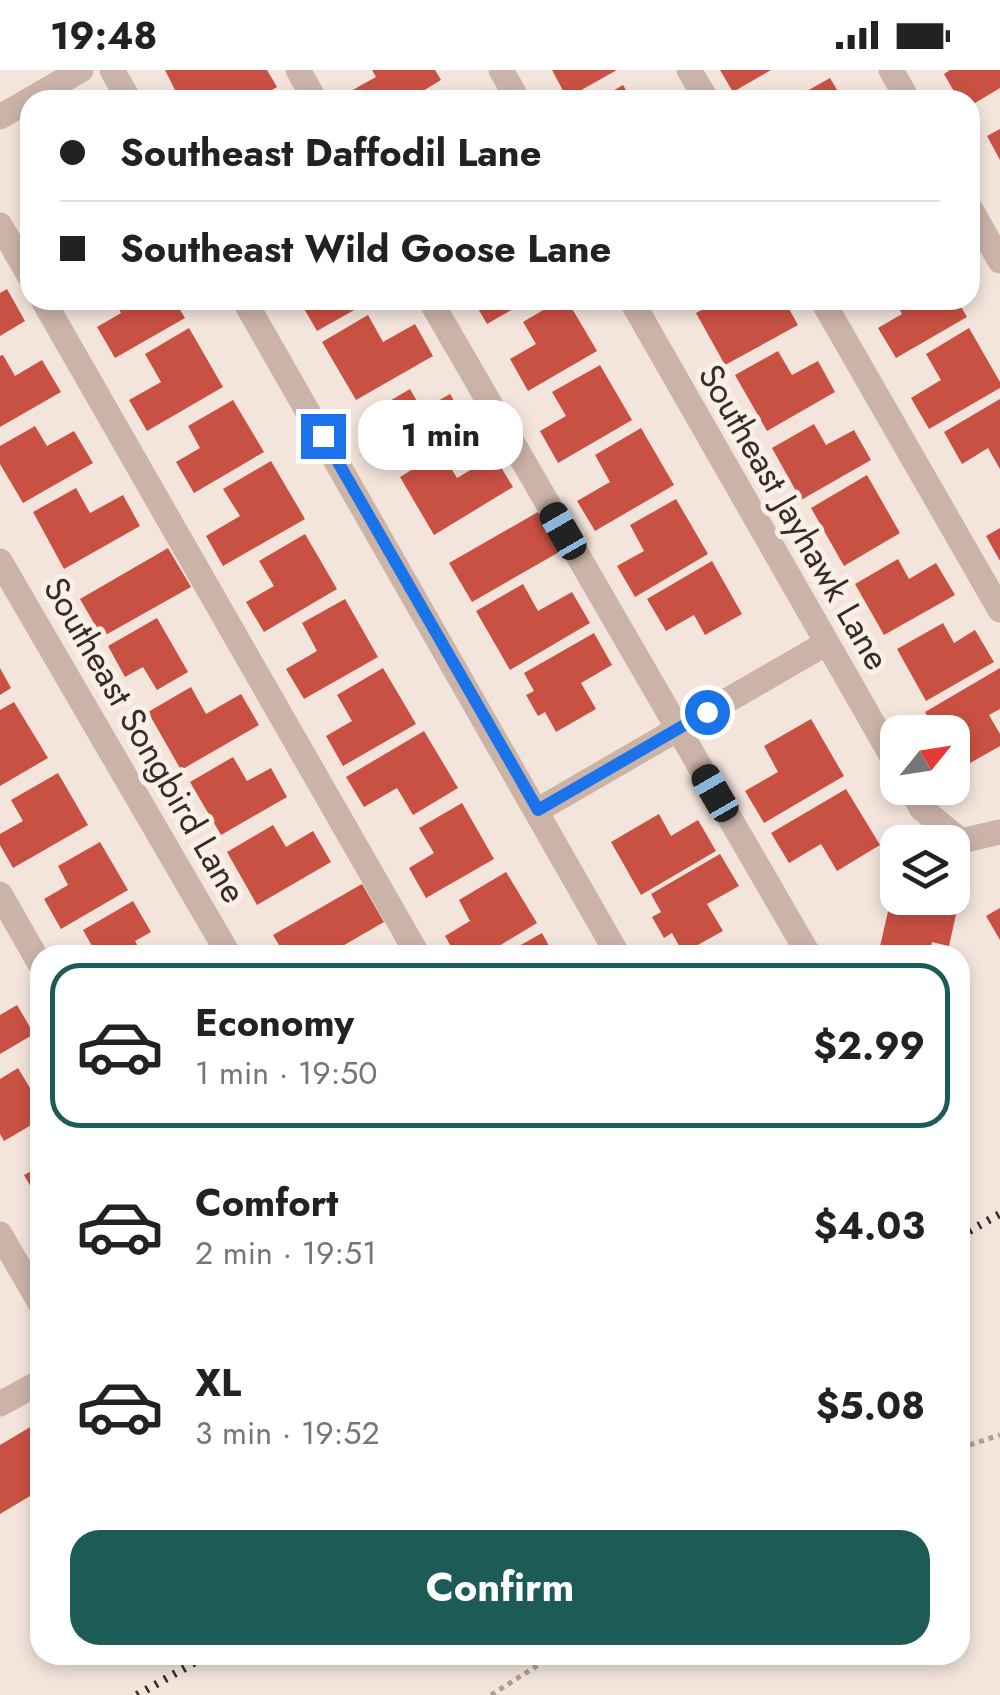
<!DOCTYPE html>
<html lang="en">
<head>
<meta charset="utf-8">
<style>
  body { margin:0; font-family:Jost,sans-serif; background:#f6f6f6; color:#222; height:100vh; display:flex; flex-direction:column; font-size:38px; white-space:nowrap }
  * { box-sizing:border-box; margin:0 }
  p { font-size:32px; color:#767676 }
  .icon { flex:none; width:55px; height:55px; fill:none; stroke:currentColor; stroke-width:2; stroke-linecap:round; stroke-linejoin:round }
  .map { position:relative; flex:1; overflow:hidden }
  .drawer { position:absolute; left:30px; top:875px; width:940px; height:720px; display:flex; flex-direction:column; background:#fff; border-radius:30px; box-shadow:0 5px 15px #0003 }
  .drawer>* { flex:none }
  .top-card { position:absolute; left:20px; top:20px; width:960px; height:220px; border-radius:30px; box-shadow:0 5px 15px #0003; display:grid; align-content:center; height:220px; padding:0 40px; background:#fff }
  .needle { width:65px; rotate:60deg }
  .controls { position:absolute; left:880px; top:645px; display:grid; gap:20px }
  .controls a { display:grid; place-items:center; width:90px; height:90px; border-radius:20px; background:#fff; box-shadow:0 5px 15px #0003; font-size:50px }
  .end { position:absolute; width:45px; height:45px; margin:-22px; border:12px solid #1a73e8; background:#fff; box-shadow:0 0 0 5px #fff }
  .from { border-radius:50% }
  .bubble { position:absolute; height:70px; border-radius:30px; background:#fff; box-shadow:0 5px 15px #0003; font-size:32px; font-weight:700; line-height:70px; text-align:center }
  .car { position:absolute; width:30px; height:60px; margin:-30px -15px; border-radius:12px; box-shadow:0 0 8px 2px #0007; background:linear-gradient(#222 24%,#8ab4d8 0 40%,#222 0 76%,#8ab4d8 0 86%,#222 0) }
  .top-card b { display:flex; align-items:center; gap:35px; height:95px; font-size:38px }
  .top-card b+b { border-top:2px solid #e0e0e0 }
  .top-card i { width:25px; height:25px; background:#222 }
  ul { padding:18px 0 0; list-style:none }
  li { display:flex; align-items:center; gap:30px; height:165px; margin:0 20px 15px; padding:0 20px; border:5px solid transparent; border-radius:30px }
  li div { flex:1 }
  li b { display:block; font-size:38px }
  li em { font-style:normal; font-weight:700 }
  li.active { border-color:#1c5b56 }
  li>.icon { width:90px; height:90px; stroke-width:1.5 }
  .primary-button { display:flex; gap:20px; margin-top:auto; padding:20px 40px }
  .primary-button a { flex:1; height:115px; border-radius:30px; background:#1c5b56; color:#fff; font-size:40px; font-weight:700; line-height:115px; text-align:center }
  .status { display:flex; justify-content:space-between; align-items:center; height:70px; padding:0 50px; background:#fff; direction:ltr }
  .status svg { height:28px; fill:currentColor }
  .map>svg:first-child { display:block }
  .building { fill:#c95143 }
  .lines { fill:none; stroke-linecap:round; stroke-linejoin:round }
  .path { stroke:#b79c91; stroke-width:5; stroke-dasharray:5 5; stroke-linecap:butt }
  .minor { stroke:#cbb3a7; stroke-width:25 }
  .rail { stroke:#382b28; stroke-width:8; stroke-dasharray:2.5 8; stroke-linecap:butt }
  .route { stroke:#1a73e8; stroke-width:12 }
  .labels { text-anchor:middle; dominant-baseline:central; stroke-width:10; stroke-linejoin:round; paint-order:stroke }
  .street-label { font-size:35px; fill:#382b28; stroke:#faf0e8 }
</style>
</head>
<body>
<div class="status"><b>19:48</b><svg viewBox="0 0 49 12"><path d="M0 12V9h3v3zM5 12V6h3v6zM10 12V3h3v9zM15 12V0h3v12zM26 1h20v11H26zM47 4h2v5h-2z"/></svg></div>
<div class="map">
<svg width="1000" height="1625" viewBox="0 0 1000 1625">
  <rect width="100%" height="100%" fill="#f3e5dc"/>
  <g class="building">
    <polygon points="165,0 267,0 277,17 254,30 180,30"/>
    <polygon points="372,0 435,0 441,10 408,30 354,30 349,22 376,7"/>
    <polygon points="552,0 617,0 567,28"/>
    <polygon points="720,0 771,0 733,22"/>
    <polygon points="950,0 1000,0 1000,18 970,36 970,30 959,30 944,4"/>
    <polygon points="830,8 843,30 791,30"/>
    <polygon points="623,15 632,30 597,30"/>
    <polygon points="663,21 668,30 647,30"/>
    <polygon points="1000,59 1000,90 987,66"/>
    <polygon points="30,116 30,137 21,122"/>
    <polygon points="7,219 25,251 0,266 0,223"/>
    <polygon points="114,230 174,230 185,248 115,288 97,257 121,243"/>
    <polygon points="299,230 372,230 317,261"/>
    <polygon points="473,230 529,230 487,254"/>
    <polygon points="560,230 567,230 597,281 528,321 510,289 536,274 523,252"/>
    <polygon points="720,230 749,230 753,236 764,230 784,230 798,255 725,295 696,243"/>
    <polygon points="894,230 957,230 967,247 896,288 878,258 902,244"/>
    <polygon points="368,245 383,272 415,254 433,286 356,330 322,272"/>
    <polygon points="189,258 223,317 147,361 129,330 161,312 145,284"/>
    <polygon points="969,258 1000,312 1000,318 929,359 911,328 941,310 926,284"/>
    <polygon points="778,281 792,305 818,291 835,322 767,361 735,305"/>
    <polygon points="3,285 15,306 42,290 61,322 0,357 0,286"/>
    <polygon points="600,295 632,350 558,393 540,361 566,346 552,322"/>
    <polygon points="410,319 422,340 450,324 467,354 394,397 364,346"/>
    <polygon points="1000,329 1000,399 988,378 962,394 944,362"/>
    <polygon points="233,330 264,382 194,423 176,392 200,378 188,356"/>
    <polygon points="814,354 826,375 854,360 871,390 801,430 772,378"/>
    <polygon points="35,356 47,376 74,361 93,393 23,433 0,394 0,376"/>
    <polygon points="641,358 674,415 595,461 577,431 610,412 595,385"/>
    <polygon points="441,382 457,408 494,386 513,417 434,465 400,407"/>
    <polygon points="271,391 305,449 223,496 206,466 240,446 223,419"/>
    <polygon points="867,405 900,463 844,496 811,438"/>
    <polygon points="76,418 90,443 123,425 140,456 64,499 33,442"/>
    <polygon points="676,429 708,484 635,527 617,496 644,481 630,455"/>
    <polygon points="538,442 561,481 472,532 449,493"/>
    <polygon points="1000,458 1000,491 986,466"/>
    <polygon points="305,464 337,519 264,562 246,532 274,516 259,491"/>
    <polygon points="168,478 191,517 102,567 80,529"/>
    <polygon points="898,489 909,509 936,493 955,525 884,565 855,514"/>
    <polygon points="712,491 742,544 705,565 694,545 666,561 647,529"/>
    <polygon points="523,514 538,541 572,522 590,553 510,600 476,541"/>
    <polygon points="345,529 378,587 304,629 286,599 317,581 302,553"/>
    <polygon points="157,548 188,602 157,620 143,597 125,607 108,576"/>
    <polygon points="943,553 954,573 975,560 994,592 926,631 897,579"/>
    <polygon points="594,563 612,595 581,613 596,639 556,662 545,642 538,646 526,625 534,621 524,603"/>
    <polygon points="0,598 11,618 0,625"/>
    <polygon points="383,598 416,654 343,696 326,666 352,651 337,625"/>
    <polygon points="1000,598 1000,639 989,645 1000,664 1000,676 958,700 952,690 952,662 936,662 925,642"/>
    <polygon points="191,617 206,644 241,624 259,655 181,700 148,642"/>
    <polygon points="14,632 48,688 0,716 0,640"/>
    <polygon points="811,649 844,706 764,753 745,721 778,702 764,676"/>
    <polygon points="424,661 458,718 413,745 397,718 364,737 346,707"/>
    <polygon points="233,687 247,711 271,698 287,727 221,765 190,712"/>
    <polygon points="58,703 88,755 13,798 0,775 0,764 23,751 11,730"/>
    <polygon points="846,719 880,775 837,801 821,774 789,793 771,763"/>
    <polygon points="462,733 494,789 426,828 409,798 434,783 419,758"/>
    <polygon points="659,744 671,766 698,750 716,781 641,825 611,772"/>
    <polygon points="273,755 286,777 313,761 331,792 257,835 227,782"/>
    <polygon points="100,772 128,820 61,859 44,829 68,815 58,796"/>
    <polygon points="720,784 739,816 707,834 723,861 683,883 672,863 664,868 652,847 661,842 651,824"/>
    <polygon points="506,802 537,853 484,885 456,885 445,866 470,851 459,830"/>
    <polygon points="896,807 898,828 952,828 952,820 961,822 949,876 932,872 929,885 878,885"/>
    <polygon points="362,814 384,852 327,885 285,885 273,865"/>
    <polygon points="133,831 151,862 135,871 143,885 97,885 83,860"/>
    <polygon points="1000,838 1000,870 986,846"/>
    <polygon points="542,863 554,885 503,885"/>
    <polygon points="17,935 34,964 0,984 0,945"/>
    <polygon points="18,998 30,1018 40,1012 40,1050 4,1071 0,1064 0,1009"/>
    <polygon points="40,1096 40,1133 24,1105"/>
    <polygon points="37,1353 40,1358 40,1420 0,1444 0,1375"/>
  </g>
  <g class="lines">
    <g class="path">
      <polyline points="960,1378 1000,1365"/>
      <polyline points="491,1625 554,1585"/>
    </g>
    <g class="minor">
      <polyline points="112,0 129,30"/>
      <polyline points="298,0 315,30"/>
      <polyline points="501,0 518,30"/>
      <polyline points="689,0 707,30"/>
      <polyline points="891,0 908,30"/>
      <polyline points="0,47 81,0"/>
      <polyline points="970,138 1000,191"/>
      <polyline points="0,155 30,207"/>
      <polyline points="43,230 418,885"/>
      <polyline points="244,230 618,885"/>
      <polyline points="430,230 809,885"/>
      <polyline points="631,230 898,697"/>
      <polyline points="822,230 1000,540"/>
      <polyline points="0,491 229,885"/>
      <polyline points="910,718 922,739 961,771 1000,762"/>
      <polyline points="538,740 825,574"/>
      <polyline points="0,824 40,894"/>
      <polyline points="0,1164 40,1233"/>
      <polyline points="0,1334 40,1312"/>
    </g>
    <g class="rail">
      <polyline points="960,1166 1000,1144"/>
      <polyline points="137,1625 208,1585"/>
    </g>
  </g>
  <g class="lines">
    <polyline class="route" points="323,366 538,740 707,642"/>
  </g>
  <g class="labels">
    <g class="street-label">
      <text transform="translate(794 447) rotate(60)">Southeast Jayhawk Lane</text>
      <text transform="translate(145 670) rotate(60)">Southeast Songbird Lane</text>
    </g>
  </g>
</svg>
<div class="controls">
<a><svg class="needle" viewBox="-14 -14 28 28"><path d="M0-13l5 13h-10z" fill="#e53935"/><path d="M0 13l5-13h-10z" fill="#767676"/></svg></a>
<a><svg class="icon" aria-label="layers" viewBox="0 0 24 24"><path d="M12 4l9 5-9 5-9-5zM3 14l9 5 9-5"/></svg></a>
</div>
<i class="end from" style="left:707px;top:642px"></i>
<i class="end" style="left:323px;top:366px"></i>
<div class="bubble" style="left:358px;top:330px;width:165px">1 min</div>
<i class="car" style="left:563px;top:461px;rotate:330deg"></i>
<i class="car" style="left:715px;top:723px;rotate:330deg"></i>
<div class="top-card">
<b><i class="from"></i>Southeast Daffodil Lane</b>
<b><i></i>Southeast Wild Goose Lane</b>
</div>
<section class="drawer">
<ul>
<li class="active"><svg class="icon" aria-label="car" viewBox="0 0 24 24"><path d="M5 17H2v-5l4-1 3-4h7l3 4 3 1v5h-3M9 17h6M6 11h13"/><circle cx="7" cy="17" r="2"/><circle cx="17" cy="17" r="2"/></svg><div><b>Economy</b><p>1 min · 19:50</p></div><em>$2.99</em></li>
<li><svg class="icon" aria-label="car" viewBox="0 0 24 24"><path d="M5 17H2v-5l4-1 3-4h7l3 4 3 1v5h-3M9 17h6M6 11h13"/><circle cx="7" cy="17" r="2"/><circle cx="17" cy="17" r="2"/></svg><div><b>Comfort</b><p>2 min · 19:51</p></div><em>$4.03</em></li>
<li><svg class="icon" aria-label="car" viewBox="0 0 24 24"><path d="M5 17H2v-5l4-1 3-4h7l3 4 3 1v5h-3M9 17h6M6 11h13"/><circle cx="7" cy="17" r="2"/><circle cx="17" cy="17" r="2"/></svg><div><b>XL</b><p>3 min · 19:52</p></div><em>$5.08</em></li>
</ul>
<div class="primary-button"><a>Confirm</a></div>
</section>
</div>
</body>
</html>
